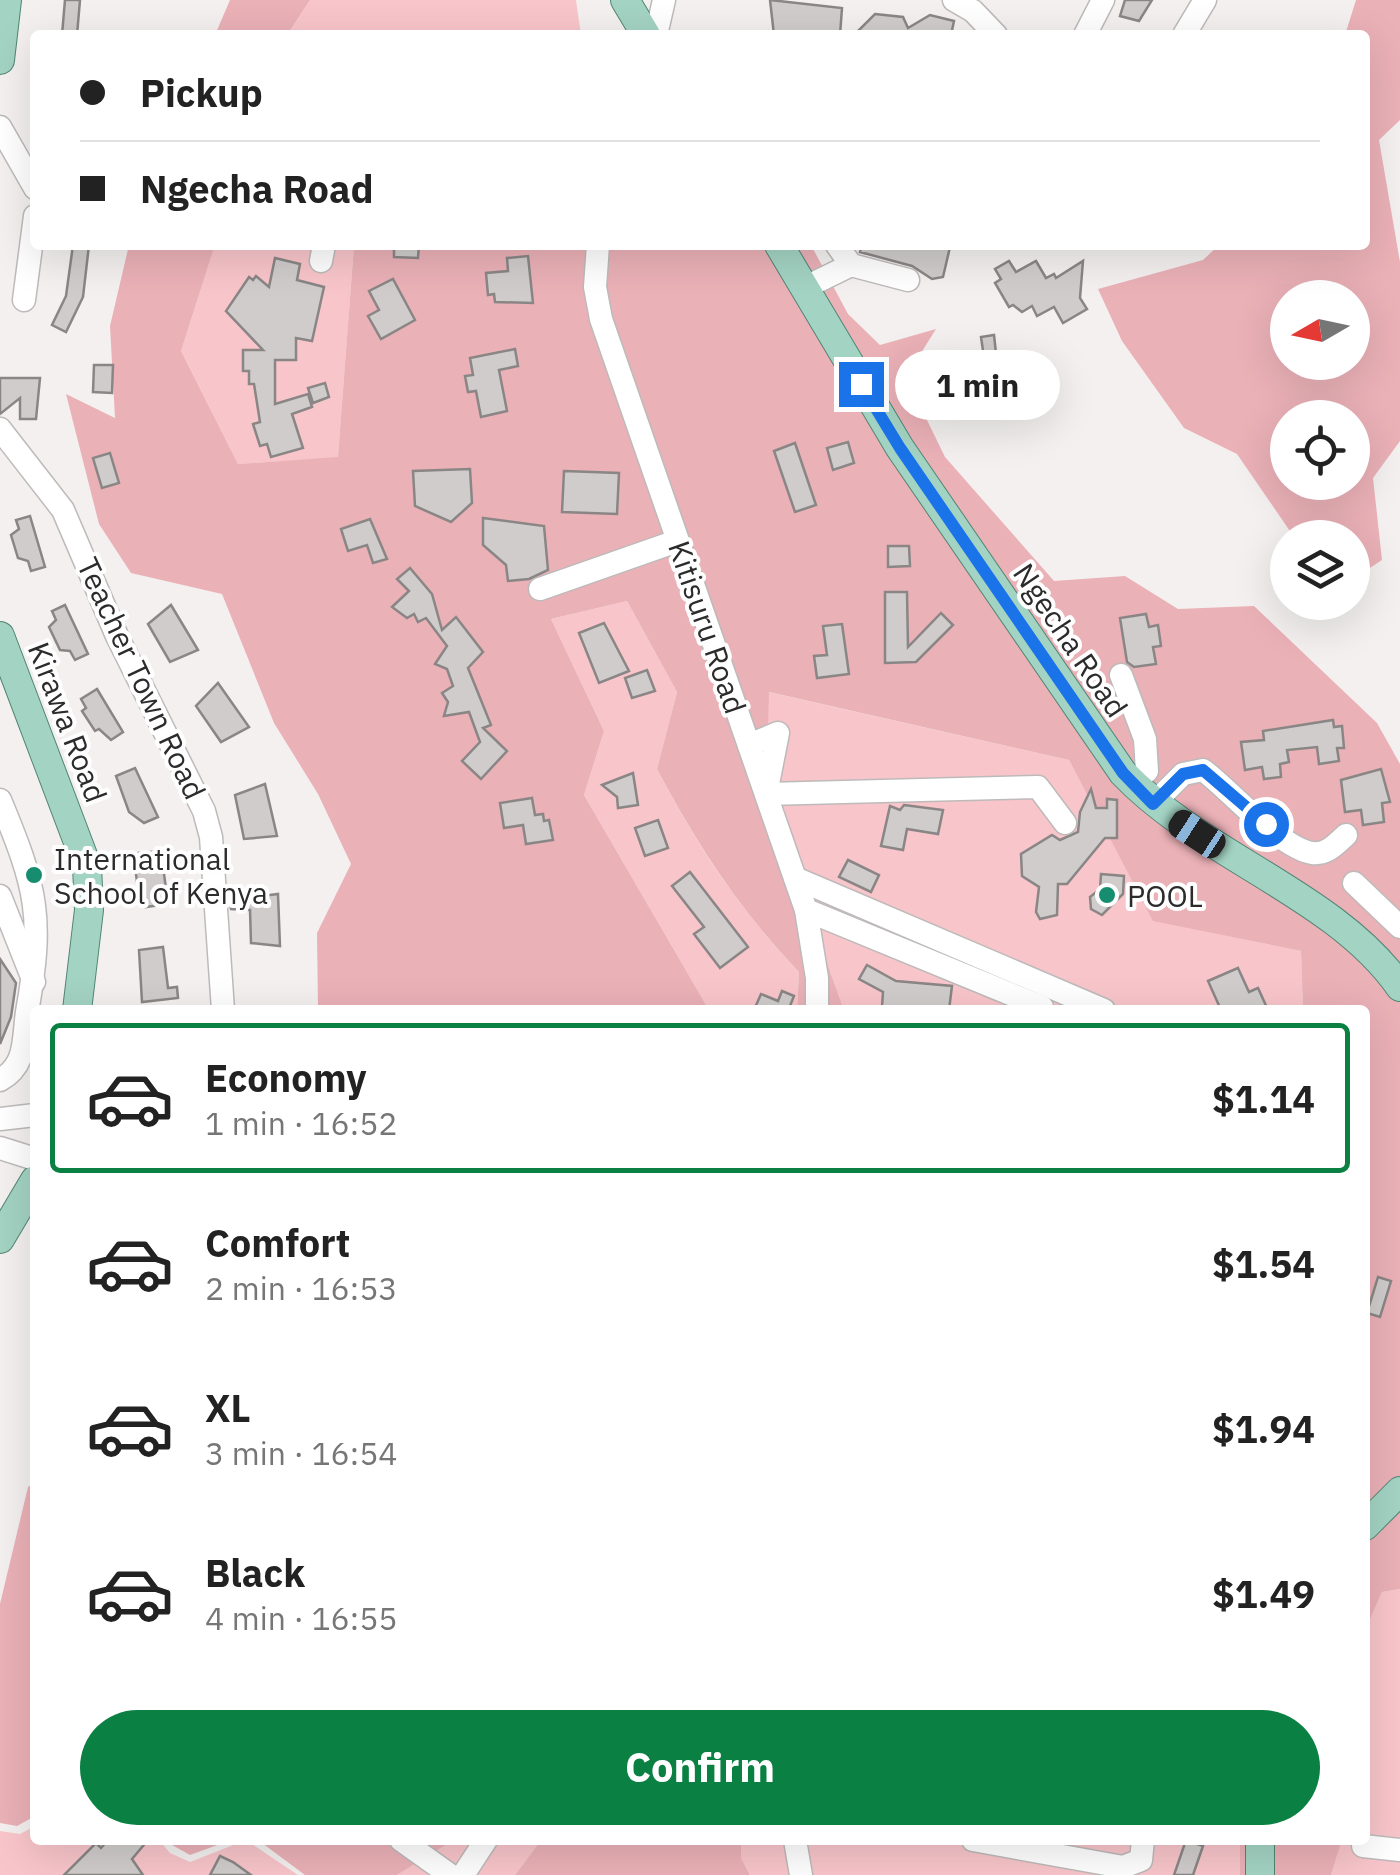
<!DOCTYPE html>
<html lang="en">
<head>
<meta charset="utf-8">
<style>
  body { margin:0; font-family:"IBM Plex Sans",sans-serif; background:#f6f6f6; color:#222; height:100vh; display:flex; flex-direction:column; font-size:38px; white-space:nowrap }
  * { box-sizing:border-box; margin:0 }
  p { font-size:32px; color:#767676 }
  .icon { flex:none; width:55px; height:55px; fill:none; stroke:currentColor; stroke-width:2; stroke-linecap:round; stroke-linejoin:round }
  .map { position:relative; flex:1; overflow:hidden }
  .sheet { position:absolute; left:30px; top:1005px; width:1340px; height:840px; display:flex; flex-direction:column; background:#fff; border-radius:10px; box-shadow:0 10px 40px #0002 }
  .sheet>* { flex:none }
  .top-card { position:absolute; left:30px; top:30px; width:1340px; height:220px; border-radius:10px; box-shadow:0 10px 40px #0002; display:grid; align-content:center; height:220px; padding:0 50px; background:#fff }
  .needle { width:65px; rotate:261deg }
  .controls { position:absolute; left:1270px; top:280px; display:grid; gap:20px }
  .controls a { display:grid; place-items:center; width:100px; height:100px; border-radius:50%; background:#fff; box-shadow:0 10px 40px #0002; font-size:50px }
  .end { position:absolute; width:45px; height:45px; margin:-22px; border:12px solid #1a73e8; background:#fff; box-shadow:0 0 0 5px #fff }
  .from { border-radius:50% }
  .bubble { position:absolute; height:70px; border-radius:35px; background:#fff; box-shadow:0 10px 40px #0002; font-size:32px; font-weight:800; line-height:70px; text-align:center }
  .car { position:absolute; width:30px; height:60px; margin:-30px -15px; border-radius:12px; box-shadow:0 0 8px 2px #0007; background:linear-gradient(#222 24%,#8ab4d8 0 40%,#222 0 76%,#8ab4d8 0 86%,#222 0) }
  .top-card b { display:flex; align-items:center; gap:35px; height:95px; font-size:38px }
  .top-card b+b { border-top:2px solid #e0e0e0 }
  .top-card i { width:25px; height:25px; background:#222 }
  ul { padding:18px 0 0; list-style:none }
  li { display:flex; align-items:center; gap:30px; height:150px; margin:0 20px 15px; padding:0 30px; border:5px solid transparent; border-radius:10px }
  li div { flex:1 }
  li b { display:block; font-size:38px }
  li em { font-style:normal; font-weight:800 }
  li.selected { border-color:#0b8043 }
  li>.icon { width:90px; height:90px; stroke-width:1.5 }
  .button { display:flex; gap:20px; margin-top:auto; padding:20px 50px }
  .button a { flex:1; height:115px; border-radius:60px; background:#0b8043; color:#fff; font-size:40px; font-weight:800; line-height:115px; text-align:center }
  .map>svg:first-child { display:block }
  .green { fill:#f8c5ca }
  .forest { fill:#eab1b7; fill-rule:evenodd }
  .building { fill:#d0cccc; stroke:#8a8686; stroke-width:2.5 }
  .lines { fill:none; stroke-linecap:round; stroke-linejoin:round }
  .minor-casing { stroke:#bebaba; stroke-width:25 }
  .major-casing { stroke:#518574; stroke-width:30 }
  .minor { stroke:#fff; stroke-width:22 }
  .major { stroke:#a3d3c3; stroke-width:28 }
  .route { stroke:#1a73e8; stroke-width:12 }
  .poi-dot { fill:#178d6f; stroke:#fffefe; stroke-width:4 }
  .labels { text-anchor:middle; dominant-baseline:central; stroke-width:8; stroke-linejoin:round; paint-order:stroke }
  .street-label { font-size:30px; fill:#2c2b2b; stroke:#fffefe }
  .poi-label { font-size:30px; fill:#2c2b2b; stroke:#fffefe; text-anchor:start }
</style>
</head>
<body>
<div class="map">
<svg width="1400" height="1875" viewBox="0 0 1400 1875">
  <rect width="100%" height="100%" fill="#f4f0f0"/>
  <g class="green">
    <polygon points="310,0 576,0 581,35 287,35"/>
    <polygon points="215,245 354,245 338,458 238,464 181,351"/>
    <path d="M627,601L677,692L657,769C696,844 740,911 799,972L797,1010H709L584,795L604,731L551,619Z"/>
    <polygon points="768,692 1069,760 1153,920 1301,951 1303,1010 844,1010 766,794"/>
    <polygon points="1400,1589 1400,1875 1331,1875 1342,1840 1365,1840 1365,1631 1382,1592"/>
    <polygon points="35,1826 35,1840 159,1840 170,1853 190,1862 246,1840 298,1875 0,1875 0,1831 20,1834"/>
    <polygon points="454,1840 541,1840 515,1875 397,1875"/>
    <polygon points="741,1840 1240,1840 1240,1875 750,1875 741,1858"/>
  </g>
  <g class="forest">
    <polygon points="230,0 310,0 287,35 215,35"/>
    <path d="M1356,0H1400V120L1379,140L1400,262V441L1373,478L1382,560L1353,579L1352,538L1294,537L1237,454L1184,428L1122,341L1098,289L1203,260L1219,245H1365V35H1345ZM1288,298H1352V362H1288ZM1288,418H1352V482H1288Z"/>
    <path d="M129,245H215L181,351L238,464L338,457L354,245H811L848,314L880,345L936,329L906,377L945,457L1054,581L1125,576L1178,609L1254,606L1377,723L1400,764V1589L1382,1592L1365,1631V1010H1303L1301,951L1153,921L1069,760L769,692L766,794L844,1010H797L799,972C740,911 696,843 657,769L677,692L627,601L551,619L604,731L584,795L709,1010H318L317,933L351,864L318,794L274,723L222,594L131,573L99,524L66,394L115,418L110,326Z"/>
    <polygon points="35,1483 35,1816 17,1826 0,1823 0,1604 28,1487"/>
    <polygon points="163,1840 231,1840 190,1855"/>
    <polygon points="258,1840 454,1840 397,1875 305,1875"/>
    <polygon points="541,1840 741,1840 741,1858 750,1875 515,1875"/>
    <polygon points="1240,1840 1342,1840 1331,1875 1240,1875"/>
  </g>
  <g class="building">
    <polygon points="65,0 80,0 77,35 62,35"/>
    <polygon points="770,0 842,8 840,35 774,35"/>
    <polygon points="1125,0 1152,0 1139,21 1120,16"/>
    <polygon points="875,14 903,17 908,28 930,15 954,21 951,35 854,35"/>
    <polygon points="73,245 89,245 83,297 66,332 52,325 66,296"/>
    <polygon points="394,245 419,245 418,258 394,257"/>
    <polygon points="862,245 942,245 950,247 943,277 932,279 912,266 860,252"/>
    <polygon points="528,256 533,303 495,302 494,294 488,295 486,273 508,271 507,258"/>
    <polygon points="275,258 300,264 297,280 324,287 312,341 296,338 296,360 275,360 275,404 308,394 312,407 292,414 303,448 271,457 267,444 260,446 253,424 260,422 254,384 249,384 249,371 243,371 243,350 263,350 226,311 249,277 253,280 256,276 269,287"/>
    <polygon points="1009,261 1016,272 1036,261 1046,278 1054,274 1056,278 1083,261 1080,298 1087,309 1063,323 1054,307 1037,316 1032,306 1022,312 1013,305 1009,307 995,283 1001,279 995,269"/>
    <polygon points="393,279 415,320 381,339 368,316 379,310 369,291"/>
    <polygon points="994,335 997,362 985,364 981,337"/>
    <polygon points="515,349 518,366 499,370 507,411 481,417 476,391 468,392 465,376 473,375 470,358"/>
    <polygon points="94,365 113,365 112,393 93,392"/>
    <polygon points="0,378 40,378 36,419 20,419 20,398 0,414"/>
    <polygon points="325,383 329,397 313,403 308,388"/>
    <polygon points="1014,385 1015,405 994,407 992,386"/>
    <polygon points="848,442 854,463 833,470 827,448"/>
    <polygon points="795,443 816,505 795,512 774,451"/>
    <polygon points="110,453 119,483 102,488 93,458"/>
    <polygon points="470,469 472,503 451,522 415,506 413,471"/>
    <polygon points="564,471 619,473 617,514 562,512"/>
    <polygon points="30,516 45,567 31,571 28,561 18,558 11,535 19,529 16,520"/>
    <polygon points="483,518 544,526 548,570 529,579 508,581 506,565 483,545"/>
    <polygon points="370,519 387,559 373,563 367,545 348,551 341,529"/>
    <polygon points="888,546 909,546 910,566 888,567"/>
    <polygon points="410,568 432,594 442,630 456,617 483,652 468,668 491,725 483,728 507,751 481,779 462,761 480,742 469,712 444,716 448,702 442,693 453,686 447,669 435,664 447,646 426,618 418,622 414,614 407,618 392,607 409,591 397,579"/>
    <polygon points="885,592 907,592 908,647 941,613 953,625 916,662 885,663"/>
    <polygon points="65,605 88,654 75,660 70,651 60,650 49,627 56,620 52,611"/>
    <polygon points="171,605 198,650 170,662 148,624"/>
    <polygon points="1146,614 1149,627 1158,625 1161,646 1153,647 1156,664 1134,667 1127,662 1120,618"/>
    <polygon points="604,623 629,671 599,683 579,633"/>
    <polygon points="842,624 849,674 817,678 814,656 827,655 823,626"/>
    <polygon points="647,670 655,691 632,698 625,678"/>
    <polygon points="218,683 249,727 221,742 196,706"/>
    <polygon points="97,689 123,732 111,740 99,729 95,731 82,711 86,708 81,699"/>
    <polygon points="1333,720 1334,727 1342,726 1344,748 1337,748 1339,761 1319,764 1317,747 1287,750 1289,762 1280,764 1281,777 1264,779 1262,767 1245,770 1241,742 1264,740 1263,731"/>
    <polygon points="135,768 158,817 144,823 129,812 116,776"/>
    <polygon points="1381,769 1390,802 1382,803 1384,822 1363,825 1361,810 1345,812 1341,780"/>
    <polygon points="633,773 638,805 618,808 617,797 602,785"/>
    <polygon points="265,784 277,836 244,839 235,795"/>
    <polygon points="1091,789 1096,808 1107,808 1107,799 1117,800 1117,838 1105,838 1067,884 1058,884 1057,915 1040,919 1036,912 1039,887 1022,876 1021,854 1052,835 1060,840 1078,832 1080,812"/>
    <polygon points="532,798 535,815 543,814 544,821 549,820 553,840 526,844 523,825 504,828 500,803"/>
    <polygon points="904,805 943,810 938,834 907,829 903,850 881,846 890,806 900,810"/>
    <polygon points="658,820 668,848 645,856 635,828"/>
    <polygon points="161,851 168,904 146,907 146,902 140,903 134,860 140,860 139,853"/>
    <polygon points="848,860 879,875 871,892 839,877"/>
    <polygon points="690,872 748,947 720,968 694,934 704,927 672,886"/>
    <polygon points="1101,874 1124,876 1123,894 1102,915 1091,909 1090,897 1100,889"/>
    <polygon points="278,894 280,946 251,943 250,910 231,909 230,900"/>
    <polygon points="163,947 168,988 177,987 178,998 142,1002 139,950"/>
    <polygon points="0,959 16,983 11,1017 0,1044"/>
    <polygon points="867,965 896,981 952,986 949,1010 882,1007 883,992 859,979"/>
    <polygon points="1238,968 1249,992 1258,988 1268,1010 1221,1010 1208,981"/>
    <polygon points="782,991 794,996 790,1006 798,1010 754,1010 761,994 778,1001"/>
    <polygon points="1378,1277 1391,1281 1380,1317 1367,1313"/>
    <polygon points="108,1840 148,1840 132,1859 143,1875 64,1875 96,1843 101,1848"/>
    <polygon points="1186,1840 1203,1846 1193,1875 1174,1875"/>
    <polygon points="220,1856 233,1862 251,1875 210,1875"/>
  </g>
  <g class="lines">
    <g class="minor-casing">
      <g id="minor">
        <polyline points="954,0 973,11 996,35"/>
        <polyline points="656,35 664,0"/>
        <polyline points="1085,35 1103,0"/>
        <polyline points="1184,35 1205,0"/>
        <polyline points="0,127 35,188"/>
        <polyline points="598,245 595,287 601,319 806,910 817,978 817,1010"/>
        <polyline points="837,245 851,265 908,280"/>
        <polyline points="321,261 324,245"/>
        <polyline points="804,288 851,265"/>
        <polyline points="24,300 35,216"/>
        <polyline points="0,429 63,510 117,636 204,811 211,837 223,1010"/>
        <polyline points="540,589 677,541"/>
        <polyline points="1121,675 1145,739 1147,771 1133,784"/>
        <polyline points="749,745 778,733 766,794 1038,787 1065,823"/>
        <path d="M0,800C37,889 44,917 27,1012C23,1040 27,1065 0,1080"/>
        <path d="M1153,804L1183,774L1203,770C1230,790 1279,847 1312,853C1327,855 1336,844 1346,835"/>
        <polyline points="795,878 1104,1010"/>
        <polyline points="1354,883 1400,927"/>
        <polyline points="0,896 34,982"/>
        <polyline points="806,910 1042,1007"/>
        <polyline points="0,1119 35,1115"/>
        <polyline points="0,1148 35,1159"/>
        <polyline points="401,1840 450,1875"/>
        <polyline points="795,1840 801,1875"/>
        <polyline points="973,1840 1123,1867 1141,1860 1143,1840"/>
        <polyline points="1363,1846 1400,1850"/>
        <polyline points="463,1875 486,1840"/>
      </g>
    </g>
    <g class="major-casing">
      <g id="major">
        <polyline points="625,0 646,35"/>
        <polyline points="0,60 7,0"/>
        <path d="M779,245L900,448L1123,773C1202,856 1336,895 1400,987"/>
        <polyline points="0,636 87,866 89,910 77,1010"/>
        <polyline points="0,1239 35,1180"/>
        <polyline points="1365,1526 1400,1491"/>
        <polyline points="1260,1875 1260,1840"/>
      </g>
    </g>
    <use href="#minor" class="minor"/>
    <use href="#major" class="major"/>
  </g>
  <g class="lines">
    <polyline class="route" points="861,384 900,448 1123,773 1153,804 1183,774 1203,770 1266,824"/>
  </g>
  <g class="poi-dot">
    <circle cx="34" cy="875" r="10"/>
    <circle cx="1107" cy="895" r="10"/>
  </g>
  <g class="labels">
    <g class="street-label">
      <text transform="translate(708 627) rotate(71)">Kitisuru Road</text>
      <text transform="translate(1071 640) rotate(56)">Ngecha Road</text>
      <text transform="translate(142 678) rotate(65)">Teacher Town Road</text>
      <text transform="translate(68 722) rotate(69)">Kirawa Road</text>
    </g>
    <g class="poi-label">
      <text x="54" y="858">International<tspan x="54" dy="34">School of Kenya</tspan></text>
      <text x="1127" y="895">POOL</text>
    </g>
  </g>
</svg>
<div class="controls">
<a><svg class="needle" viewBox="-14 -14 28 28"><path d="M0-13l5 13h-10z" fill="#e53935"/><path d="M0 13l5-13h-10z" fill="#767676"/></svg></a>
<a><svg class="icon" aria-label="locate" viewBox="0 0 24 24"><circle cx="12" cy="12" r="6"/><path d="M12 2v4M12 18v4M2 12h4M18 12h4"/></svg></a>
<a><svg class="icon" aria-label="layers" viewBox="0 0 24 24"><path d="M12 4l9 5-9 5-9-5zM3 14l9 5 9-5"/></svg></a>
</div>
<i class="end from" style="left:1266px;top:824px"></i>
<i class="end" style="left:861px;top:384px"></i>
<div class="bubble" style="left:895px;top:350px;width:165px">1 min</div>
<i class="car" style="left:1197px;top:834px;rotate:303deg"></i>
<div class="top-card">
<b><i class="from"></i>Pickup</b>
<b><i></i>Ngecha Road</b>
</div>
<section class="sheet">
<ul>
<li class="selected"><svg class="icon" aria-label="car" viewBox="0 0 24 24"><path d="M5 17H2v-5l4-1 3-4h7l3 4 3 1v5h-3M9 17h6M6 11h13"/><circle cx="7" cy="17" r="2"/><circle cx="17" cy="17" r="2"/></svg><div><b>Economy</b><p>1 min · 16:52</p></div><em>$1.14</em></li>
<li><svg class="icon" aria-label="car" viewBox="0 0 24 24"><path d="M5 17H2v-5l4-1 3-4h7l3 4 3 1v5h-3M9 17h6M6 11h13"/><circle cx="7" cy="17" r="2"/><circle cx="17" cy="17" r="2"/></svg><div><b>Comfort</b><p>2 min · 16:53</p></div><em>$1.54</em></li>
<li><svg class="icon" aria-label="car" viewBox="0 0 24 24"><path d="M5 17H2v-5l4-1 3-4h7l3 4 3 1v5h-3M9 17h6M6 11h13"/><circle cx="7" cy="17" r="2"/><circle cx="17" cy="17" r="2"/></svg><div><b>XL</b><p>3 min · 16:54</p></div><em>$1.94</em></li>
<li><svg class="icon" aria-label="car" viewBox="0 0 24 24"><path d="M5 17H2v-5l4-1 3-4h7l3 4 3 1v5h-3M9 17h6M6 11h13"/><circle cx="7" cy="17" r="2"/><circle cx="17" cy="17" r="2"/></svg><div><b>Black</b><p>4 min · 16:55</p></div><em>$1.49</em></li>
</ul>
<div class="button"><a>Confirm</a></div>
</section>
</div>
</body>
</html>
